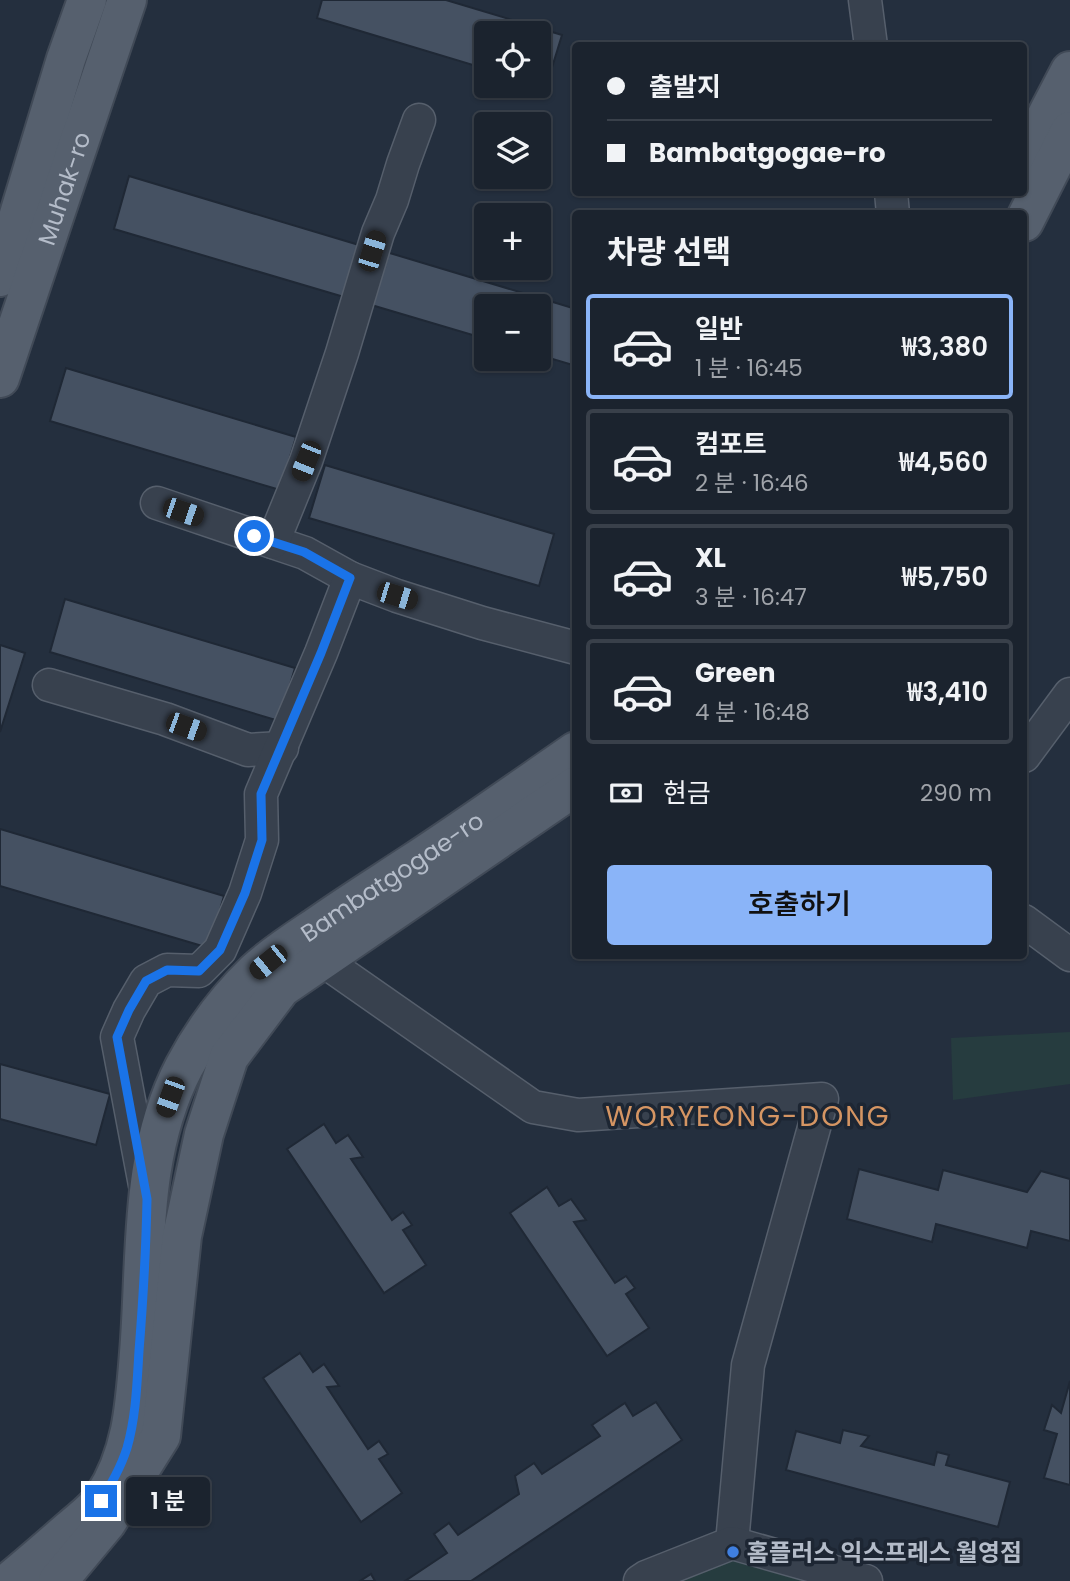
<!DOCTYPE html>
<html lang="ko">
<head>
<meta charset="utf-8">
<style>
  body { margin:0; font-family:Poppins,"Noto Sans KR",sans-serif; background:#242b36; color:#f1f3f6; height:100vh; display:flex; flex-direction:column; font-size:26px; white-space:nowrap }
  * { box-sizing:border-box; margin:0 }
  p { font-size:23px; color:#a0a4aa }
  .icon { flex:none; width:38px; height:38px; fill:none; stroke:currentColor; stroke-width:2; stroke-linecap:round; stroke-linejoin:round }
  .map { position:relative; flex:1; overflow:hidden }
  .side { position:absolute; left:572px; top:210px; width:455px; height:749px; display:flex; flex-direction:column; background:#1b232e; border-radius:7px; box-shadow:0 2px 5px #0004,0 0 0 2px #39404a }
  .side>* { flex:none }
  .banner { position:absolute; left:572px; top:42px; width:455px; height:154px; border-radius:7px; box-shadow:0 2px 5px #0004,0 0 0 2px #39404a; display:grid; align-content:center; height:154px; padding:0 35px; background:#1b232e }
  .buttons { position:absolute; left:474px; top:21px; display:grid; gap:14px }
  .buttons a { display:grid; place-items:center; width:77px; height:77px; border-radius:7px; background:#1b232e; box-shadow:0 2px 5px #0004,0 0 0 2px #39404a; font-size:35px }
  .end { position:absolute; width:32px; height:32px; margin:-16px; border:9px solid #1a73e8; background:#fff; box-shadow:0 0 0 4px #fff }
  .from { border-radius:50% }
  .bubble { position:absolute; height:49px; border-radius:7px; background:#1b232e; box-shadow:0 2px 5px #0004,0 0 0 2px #39404a; font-size:23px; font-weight:600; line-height:49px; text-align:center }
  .car { position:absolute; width:21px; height:42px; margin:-21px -10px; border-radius:9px; box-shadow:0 0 5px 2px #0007; background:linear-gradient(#222 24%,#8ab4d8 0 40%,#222 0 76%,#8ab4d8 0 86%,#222 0) }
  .banner b { display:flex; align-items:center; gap:24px; height:66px; font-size:26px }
  .banner b+b { border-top:2px solid #39404a }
  .banner i { width:18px; height:18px; background:#f1f3f6 }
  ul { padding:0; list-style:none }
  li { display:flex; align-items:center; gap:21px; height:105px; margin:0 14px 10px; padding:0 21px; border:4px solid #39404a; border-radius:7px }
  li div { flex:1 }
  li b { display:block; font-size:26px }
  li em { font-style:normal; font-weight:600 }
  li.active { border-color:#8ab4f8 }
  li>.icon { width:63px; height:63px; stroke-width:1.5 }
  h2 { padding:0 35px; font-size:32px; line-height:84px }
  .pay { display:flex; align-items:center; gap:18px; height:77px; padding:0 35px; font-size:26px }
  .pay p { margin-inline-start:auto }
  .cta { display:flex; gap:14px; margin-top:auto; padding:14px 35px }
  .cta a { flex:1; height:80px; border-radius:7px; background:#8ab4f8; color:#111; font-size:28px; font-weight:600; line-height:80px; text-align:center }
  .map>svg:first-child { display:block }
  .green { fill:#263c3f }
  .building { fill:#455162; stroke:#1f2835; stroke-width:2 }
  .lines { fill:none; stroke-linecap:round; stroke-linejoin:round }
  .minor-casing { stroke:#565f6c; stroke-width:35 }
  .primary-casing { stroke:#414a57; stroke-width:42 }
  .minor { stroke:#38414e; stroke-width:32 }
  .primary { stroke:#56606e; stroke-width:38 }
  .route { stroke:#1a73e8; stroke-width:9 }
  .shop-dot { fill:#3f7fe0; stroke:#1d2633; stroke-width:2.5 }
  .labels { text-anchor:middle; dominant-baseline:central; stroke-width:7; stroke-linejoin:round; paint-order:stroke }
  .street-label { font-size:24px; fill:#b4bcc9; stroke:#1d2633 }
  .poi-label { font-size:24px; font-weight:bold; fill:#b4bcc9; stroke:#1d2633; text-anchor:start }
  .quarter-label { font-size:28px; letter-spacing:2px; fill:#d59563; stroke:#1d2633 }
</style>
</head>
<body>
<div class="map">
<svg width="1070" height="1581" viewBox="0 0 1070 1581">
  <rect width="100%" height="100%" fill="#242f3e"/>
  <g class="green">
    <polygon points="1070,1032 1070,1084 953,1100 951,1038"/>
    <polygon points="742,1556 833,1581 661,1581"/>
  </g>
  <g class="building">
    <polygon points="322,0 446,0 562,35 546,87 539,85 539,33 486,33 486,69 317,18"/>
    <polygon points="129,176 359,245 344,297 114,229"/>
    <polygon points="383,251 576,309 576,366 539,355 539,306 486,306 486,339 368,304"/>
    <polygon points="66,368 296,437 280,490 50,421"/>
    <polygon points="325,465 554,534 539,586 309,518"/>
    <polygon points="65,599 295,668 279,721 50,652"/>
    <polygon points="0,645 25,653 0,732"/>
    <polygon points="0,829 224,896 209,948 0,886"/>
    <polygon points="0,1064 110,1094 96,1145 0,1119"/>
    <polygon points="324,1124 336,1143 348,1135 363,1157 351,1159 392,1220 403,1212 412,1225 403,1230 426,1265 384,1293 287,1149"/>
    <polygon points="859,1169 938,1190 943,1170 1027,1192 1041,1171 1070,1179 1070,1241 1031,1231 1027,1248 936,1224 932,1242 847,1219"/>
    <polygon points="547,1187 559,1206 571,1199 586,1220 574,1222 615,1283 626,1276 635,1288 626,1294 649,1328 607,1356 510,1213"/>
    <polygon points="300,1353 313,1372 324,1364 339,1386 327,1387 368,1449 379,1441 388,1454 379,1459 402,1493 361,1522 263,1378"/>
    <polygon points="1070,1381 1070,1485 1044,1478 1057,1434 1044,1430 1052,1405 1061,1413"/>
    <polygon points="656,1402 682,1440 471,1581 405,1581 447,1553 434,1534 449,1523 458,1535 519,1494 515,1476 534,1463 542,1474 600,1436 592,1425 625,1403 633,1416"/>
    <polygon points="843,1430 869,1436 861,1446 934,1465 937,1452 949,1455 946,1465 1010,1482 998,1527 786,1470 796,1431 840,1443"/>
    <polygon points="371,1574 375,1581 360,1581"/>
  </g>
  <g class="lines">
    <g class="minor-casing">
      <g id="minor">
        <polyline points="865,0 871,46"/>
        <polyline points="891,192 893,214"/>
        <polyline points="157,503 305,553 350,578"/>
        <polyline points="273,542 306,461 342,353 378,233 392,200 403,164 419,120"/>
        <polyline points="49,685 165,719 248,750 282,748"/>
        <polyline points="1024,756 1070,694"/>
        <polyline points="1024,921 1070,955"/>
        <polyline points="321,959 533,1107 578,1115 822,1099 748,1365 732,1543"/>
        <polyline points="145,1185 117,1037 129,1010 146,981 167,970 199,971 220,950 245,893 262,840 261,794 321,653 350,578 397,596 482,623 576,648"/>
        <polyline points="640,1581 646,1577 732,1543 866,1581"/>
      </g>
    </g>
    <g class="primary-casing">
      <g id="primary">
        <polyline points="1024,164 1035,138 1070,71"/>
        <polyline points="1024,222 1070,131"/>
        <polyline points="0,277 66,59 87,0"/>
        <path id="s1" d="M0,378L127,0"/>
        <path id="s2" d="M10,1581C31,1564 51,1546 72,1528C82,1519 95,1510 103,1498C132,1454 135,1405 139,1353C147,1257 138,1155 184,1067C202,1033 227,999 255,972C273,955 295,941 316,927C347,905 379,885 411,864C466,828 521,789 576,751"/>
        <polyline points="58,1581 107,1522 161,1436 182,1236 204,1134 229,1057 281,988 576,786"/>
      </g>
    </g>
    <use href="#minor" class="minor"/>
    <use href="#primary" class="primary"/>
  </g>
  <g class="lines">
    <path class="route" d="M101,1501C111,1484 121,1467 127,1448C136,1417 137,1383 139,1351C143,1301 146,1250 147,1199L117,1037L129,1010L146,981L167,970L199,971L220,950L245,893L262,840L261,794L321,653L350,578L304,552L254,536"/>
  </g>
  <circle class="shop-dot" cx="733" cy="1552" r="7"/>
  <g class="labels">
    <g class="street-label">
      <text stroke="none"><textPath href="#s1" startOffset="200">Muhak-ro</textPath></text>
      <text stroke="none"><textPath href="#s2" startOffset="854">Bambatgogae-ro</textPath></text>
    </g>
    <g class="poi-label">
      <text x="747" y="1552">홈플러스 익스프레스 월영점</text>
    </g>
    <g class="quarter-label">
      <text x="748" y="1116">WORYEONG-DONG</text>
    </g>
  </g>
</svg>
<div class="buttons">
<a><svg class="icon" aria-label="locate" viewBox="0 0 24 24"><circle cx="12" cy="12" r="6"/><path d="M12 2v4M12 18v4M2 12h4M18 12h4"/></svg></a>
<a><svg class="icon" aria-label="layers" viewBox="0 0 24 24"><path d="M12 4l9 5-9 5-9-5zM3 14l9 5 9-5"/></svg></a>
<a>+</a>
<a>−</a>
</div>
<i class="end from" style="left:254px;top:536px"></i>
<i class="end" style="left:101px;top:1501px"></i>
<div class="bubble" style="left:126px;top:1477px;width:84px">1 분</div>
<i class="car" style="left:372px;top:251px;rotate:17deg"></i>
<i class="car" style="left:306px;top:461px;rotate:202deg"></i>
<i class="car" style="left:183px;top:512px;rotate:109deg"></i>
<i class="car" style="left:397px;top:596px;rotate:107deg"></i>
<i class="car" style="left:186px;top:727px;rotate:110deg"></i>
<i class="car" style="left:268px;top:962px;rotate:231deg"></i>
<i class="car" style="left:170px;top:1097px;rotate:200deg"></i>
<div class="banner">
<b><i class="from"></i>출발지</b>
<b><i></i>Bambatgogae-ro</b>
</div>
<section class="side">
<h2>차량 선택</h2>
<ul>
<li class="active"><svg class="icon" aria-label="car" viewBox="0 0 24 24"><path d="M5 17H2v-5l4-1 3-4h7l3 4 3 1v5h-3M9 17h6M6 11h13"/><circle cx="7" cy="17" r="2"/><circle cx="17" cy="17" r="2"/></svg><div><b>일반</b><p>1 분 · 16:45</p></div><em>₩3,380</em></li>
<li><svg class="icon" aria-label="car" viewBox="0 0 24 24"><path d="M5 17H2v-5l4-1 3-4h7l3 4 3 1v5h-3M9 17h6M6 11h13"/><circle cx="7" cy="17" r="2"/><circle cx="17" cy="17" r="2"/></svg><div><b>컴포트</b><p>2 분 · 16:46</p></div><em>₩4,560</em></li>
<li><svg class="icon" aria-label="car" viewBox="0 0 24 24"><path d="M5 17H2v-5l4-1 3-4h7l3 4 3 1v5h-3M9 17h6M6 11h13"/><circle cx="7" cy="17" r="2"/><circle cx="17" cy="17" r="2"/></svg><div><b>XL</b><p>3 분 · 16:47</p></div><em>₩5,750</em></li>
<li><svg class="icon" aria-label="car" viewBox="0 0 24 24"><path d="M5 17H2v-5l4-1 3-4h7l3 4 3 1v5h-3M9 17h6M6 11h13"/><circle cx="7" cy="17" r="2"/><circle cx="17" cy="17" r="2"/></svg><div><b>Green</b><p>4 분 · 16:48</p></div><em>₩3,410</em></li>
</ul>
<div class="pay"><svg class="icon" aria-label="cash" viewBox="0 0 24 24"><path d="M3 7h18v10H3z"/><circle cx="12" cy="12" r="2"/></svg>현금<p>290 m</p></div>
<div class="cta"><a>호출하기</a></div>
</section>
</div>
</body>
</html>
